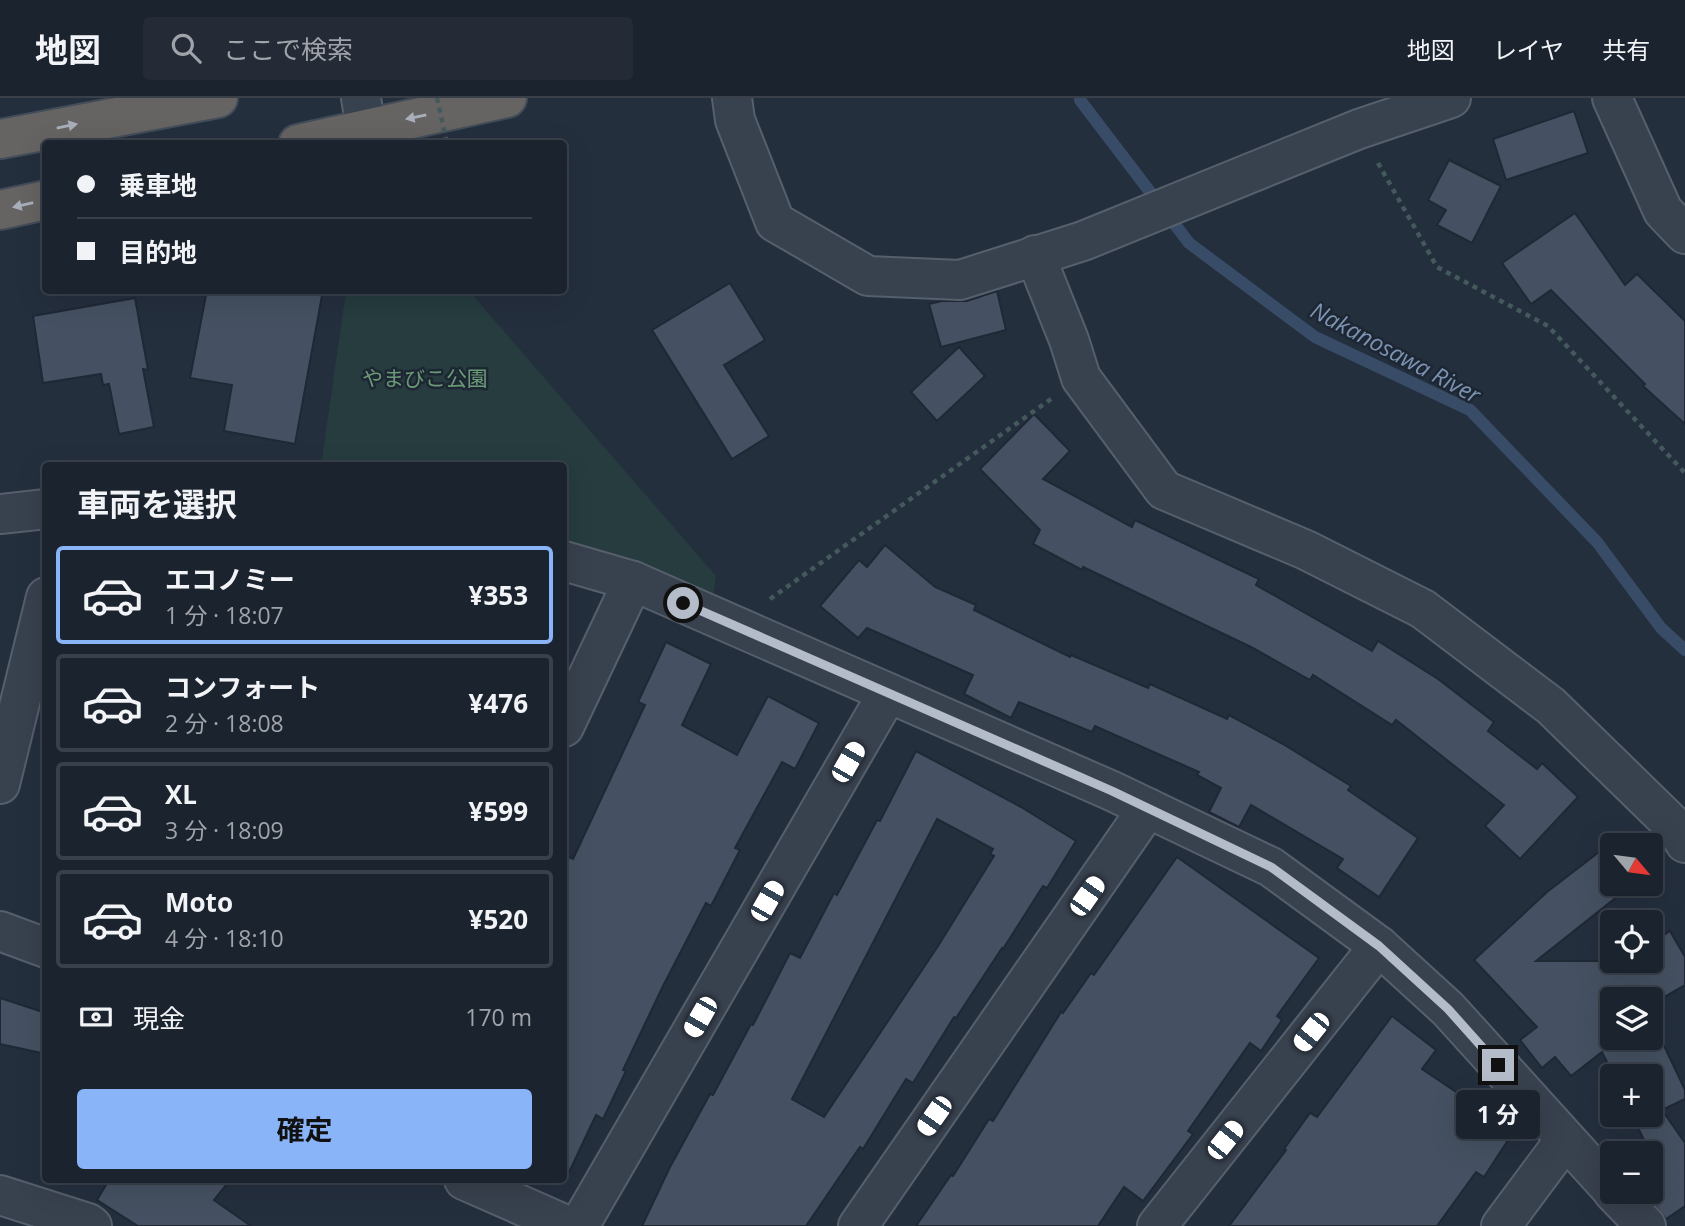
<!DOCTYPE html>
<html lang="ja">
<head>
<meta charset="utf-8">
<style>
  body { margin:0; font-family:"Open Sans","Noto Sans JP",sans-serif; background:#242b36; color:#f1f3f6; height:100vh; display:flex; flex-direction:column; font-size:26px; white-space:nowrap }
  * { box-sizing:border-box; margin:0 }
  p { font-size:23px; color:#a0a4aa }
  .icon { flex:none; width:38px; height:38px; fill:none; stroke:currentColor; stroke-width:2; stroke-linecap:round; stroke-linejoin:round }
  .map { position:relative; flex:1; overflow:hidden }
  .panel { position:absolute; left:42px; top:364px; width:525px; height:721px; display:flex; flex-direction:column; background:#1b232e; border-radius:7px; box-shadow:0 7px 28px #0002,0 0 0 2px #39404a }
  .panel>* { flex:none }
  .top-card { position:absolute; left:42px; top:42px; width:525px; height:154px; border-radius:7px; box-shadow:0 7px 28px #0002,0 0 0 2px #39404a; display:grid; align-content:center; height:154px; padding:0 35px; background:#1b232e }
  .needle { width:46px; rotate:119deg }
  .controls { position:absolute; left:1600px; top:735px; display:grid; gap:14px }
  .controls a { display:grid; place-items:center; width:63px; height:63px; border-radius:7px; background:#1b232e; box-shadow:0 7px 28px #0002,0 0 0 2px #39404a; font-size:35px }
  .end { position:absolute; width:32px; height:32px; margin:-16px; border:9px solid #b4bcc9; background:#111; box-shadow:0 0 0 4px #111 }
  .from { border-radius:50% }
  .bubble { position:absolute; height:49px; border-radius:7px; background:#1b232e; box-shadow:0 7px 28px #0002,0 0 0 2px #39404a; font-size:23px; font-weight:700; line-height:49px; text-align:center }
  .car { position:absolute; width:21px; height:42px; margin:-21px -10px; border-radius:9px; box-shadow:0 0 5px 2px #0007; background:linear-gradient(#fff 24%,#345 0 40%,#fff 0 76%,#345 0 86%,#fff 0) }
  .top-card b { display:flex; align-items:center; gap:24px; height:66px; font-size:26px }
  .top-card b+b { border-top:2px solid #39404a }
  .top-card i { width:18px; height:18px; background:#f1f3f6 }
  ul { padding:0; list-style:none }
  li { display:flex; align-items:center; gap:21px; height:98px; margin:0 14px 10px; padding:0 21px; border:4px solid #39404a; border-radius:7px }
  li div { flex:1 }
  li b { display:block; font-size:26px }
  li em { font-style:normal; font-weight:700 }
  li.active { border-color:#8ab4f8 }
  li>.icon { width:63px; height:63px; stroke-width:1.5 }
  h2 { padding:0 35px; font-size:32px; line-height:84px }
  .pay { display:flex; align-items:center; gap:18px; height:77px; padding:0 35px; font-size:26px }
  .pay p { margin-inline-start:auto }
  .button { display:flex; gap:14px; margin-top:auto; padding:14px 35px }
  .button a { flex:1; height:80px; border-radius:7px; background:#8ab4f8; color:#111; font-size:28px; font-weight:700; line-height:80px; text-align:center }
  header { display:flex; align-items:center; gap:42px; box-sizing:border-box; height:98px; padding:0 35px; background:#1b232e; border-bottom:2px solid #39404a }
  header strong { font-size:33px }
  nav { display:flex; gap:38px; margin-inline-start:auto; font-size:24px }
  .search { width:490px; height:63px; background:#242b36; display:flex; align-items:center; gap:18px; box-sizing:border-box; padding:0 24px; border-radius:7px; color:#a0a4aa; font-size:26px }
  .map>svg:first-child { display:block }
  .green { fill:#263c3f }
  .lines { fill:none; stroke-linecap:round; stroke-linejoin:round }
  .stream { stroke:#394c67; stroke-width:12 }
  .building { fill:#455162; stroke:#1f2835; stroke-width:2; fill-rule:evenodd }
  .minor-casing { stroke:#565f6c; stroke-width:42 }
  .trunk-casing { stroke:#434c59; stroke-width:42 }
  .path { stroke:#44595c; stroke-width:4.5; stroke-dasharray:5 5; stroke-linecap:butt }
  .minor { stroke:#38414e; stroke-width:38 }
  .trunk { stroke:#656462; stroke-width:38 }
  .path-bridge { stroke:#44595c; stroke-width:4.5; stroke-dasharray:5 5; stroke-linecap:butt }
  .oneway { fill:#a8afba }
  .route { stroke:#b4bcc9; stroke-width:9 }
  .labels { text-anchor:middle; dominant-baseline:central; stroke-width:5; stroke-linejoin:round; paint-order:stroke }
  .park-label { font-size:21px; fill:#6b9a76; stroke:#1d2633 }
  .water-label { font-size:23px; font-style:italic; fill:#7c92b1; stroke:#1d2633 }
</style>
</head>
<body>
<header>
<strong>地図</strong>
<div class="search"><svg class="icon" aria-label="search" viewBox="0 0 24 24"><circle cx="10" cy="10" r="6"/><path d="M15 15l6 6"/></svg>ここで検索</div>
<nav><a>地図</a><a>レイヤ</a><a>共有</a></nav>
</header>
<div class="map">
<svg width="1685" height="1128" viewBox="0 0 1685 1128">
  <rect width="100%" height="100%" fill="#242f3e"/>
  <polygon class="green" points="346,193 469,193 716,478 713,499 583,447 564,442 564,368 321,368"/>
  <g class="lines">
    <polyline class="stream" points="1080,2 1189,145 1315,239 1470,312 1597,444 1661,530 1685,552"/>
  </g>
  <g class="building">
    <polygon points="1574,13 1588,55 1506,82 1493,41"/>
    <polygon points="1449,62 1501,88 1472,145 1437,127 1446,112 1428,102"/>
    <polygon points="1575,115 1625,187 1637,176 1685,223 1685,326 1643,288 1645,286 1551,192 1531,206 1502,165"/>
    <polygon points="730,185 765,242 724,267 769,338 732,361 652,232"/>
    <polygon points="207,192 323,192 295,346 224,333 232,287 190,280"/>
    <polygon points="997,193 1006,232 941,249 929,206 942,203 967,203"/>
    <polygon points="135,200 148,272 143,271 154,329 119,336 109,286 103,287 101,276 43,285 33,218"/>
    <polygon points="959,249 985,278 937,323 911,294"/>
    <polygon points="1034,316 1070,353 1043,381 1132,429 1135,422 1259,481 1256,487 1372,553 1378,543 1438,581 1494,624 1488,633 1537,671 1542,665 1578,699 1520,761 1485,728 1504,707 1396,622 1392,627 1313,577 1310,582 1251,549 1083,469 1082,472 1033,446 1040,432 980,371"/>
    <polygon points="885,447 935,489 976,507 974,512 1070,559 1071,557 1148,590 1150,586 1227,621 1229,617 1283,646 1351,688 1348,692 1418,740 1379,799 1337,770 1343,761 1251,707 1239,729 1209,714 1221,690 1197,677 1199,674 1095,628 1092,634 1019,604 1011,620 964,596 973,577 867,530 858,540 820,508 859,462 867,469"/>
    <polygon points="666,544 711,566 682,627 737,657 768,598 819,625 795,671 782,664 735,750 740,752 711,808 706,805 662,890 623,972 626,973 603,1021 596,1017 564,1085 564,757 573,761 645,607 638,604"/>
    <path d="M916,653L1021,709L1076,743L1047,790L1043,788L1003,851L1002,850L956,920L954,919L913,985L906,981L863,1051L860,1049L806,1128H642L670,1069L710,996L713,997L751,926L753,927L790,855L800,860L834,795L837,797L877,722L880,723ZM937,721L993,751L990,756L994,758L938,848L824,1019L792,1001Z"/>
    <polygon points="1612,744 1612,786 1617,786 1623,794 1536,863 1650,863 1650,846 1670,833 1685,859 1685,887 1650,907 1650,901 1612,901 1612,940 1650,940 1650,918 1685,992 1685,1001 1662,1012 1685,1045 1685,1108 1666,1121 1650,1101 1650,1055 1632,1017 1650,1017 1650,978 1614,978 1602,954 1571,978 1555,959 1542,970 1520,942 1537,929 1474,862 1547,794"/>
    <polygon points="1177,759 1319,860 1277,918 1282,922 1261,953 1250,945 1188,1033 1193,1036 1143,1103 1124,1089 1098,1128 916,1128 951,1077 953,1078 989,1021 993,1023 1061,914 1063,915 1091,875 1094,877"/>
    <polygon points="0,900 46,915 46,956 0,946"/>
    <polygon points="1392,918 1436,952 1422,971 1514,1033 1484,1079 1476,1074 1437,1128 1229,1128 1286,1052 1284,1051 1310,1015 1317,1019"/>
    <polygon points="109,1082 230,1082 214,1102 251,1128 138,1128 97,1102"/>
  </g>
  <g class="lines">
    <g class="minor-casing">
      <g id="minor">
        <polyline points="361,0 366,30"/>
        <polyline points="732,0 735,22 775,124 868,178 960,182 1083,143 1359,31 1451,0"/>
        <polyline points="1612,0 1663,113 1685,136"/>
        <polyline points="1035,157 1069,242 1081,280 1164,392 1306,452 1423,511 1551,608 1676,730 1685,745"/>
        <polyline points="0,416 46,411"/>
        <polyline points="564,463 633,483 1112,693 1271,769 1379,848 1448,911 1612,1092"/>
        <polyline points="564,629 633,483"/>
        <polyline points="0,686 46,499"/>
        <polyline points="0,833 46,850"/>
        <polyline points="464,1082 568,1128"/>
        <polyline points="1613,1094 1646,1128"/>
        <polyline points="0,1097 88,1125 92,1128"/>
        <polyline points="579,1128 888,595"/>
        <polyline points="858,1128 1148,710"/>
        <polyline points="1157,1128 1379,848"/>
        <polyline points="1501,1128 1565,1042"/>
      </g>
    </g>
    <g class="trunk-casing">
      <g id="trunk">
        <polyline points="0,41 218,0"/>
        <polyline points="298,46 507,0"/>
        <polyline points="0,112 46,102"/>
      </g>
    </g>
    <g class="path">
      <polyline points="1378,65 1437,169 1548,228 1685,375"/>
      <polyline points="770,501 1051,301"/>
    </g>
    <use href="#minor" class="minor"/>
    <use href="#trunk" class="trunk"/>
    <polyline class="path-bridge" points="437,0 447,46"/>
  </g>
  <defs><path id="oneway-solid" d="M-6-.8H1V-3.2L6.5 0L1 3.2V.8H-6Z" transform="scale(1.75)"/></defs>
  <g class="oneway">
    <use href="#oneway-solid" transform="translate(416 19) rotate(168)"/>
    <use href="#oneway-solid" transform="translate(67 28) rotate(-11)"/>
    <use href="#oneway-solid" transform="translate(23 107) rotate(167)"/>
  </g>
  <g class="lines">
    <polyline class="route" points="683,505 1112,693 1271,769 1379,848 1448,911 1498,967"/>
  </g>
  <g class="labels">
    <g class="park-label">
      <text x="425" y="280">やまびこ公園</text>
    </g>
    <g class="water-label">
      <text transform="translate(1396 254) rotate(28)">Nakanosawa River</text>
    </g>
  </g>
</svg>
<div class="controls">
<a><svg class="needle" viewBox="-14 -14 28 28"><path d="M0-13l5 13h-10z" fill="#e53935"/><path d="M0 13l5-13h-10z" fill="#a0a4aa"/></svg></a>
<a><svg class="icon" aria-label="locate" viewBox="0 0 24 24"><circle cx="12" cy="12" r="6"/><path d="M12 2v4M12 18v4M2 12h4M18 12h4"/></svg></a>
<a><svg class="icon" aria-label="layers" viewBox="0 0 24 24"><path d="M12 4l9 5-9 5-9-5zM3 14l9 5 9-5"/></svg></a>
<a>+</a>
<a>−</a>
</div>
<i class="end from" style="left:683px;top:505px"></i>
<i class="end" style="left:1498px;top:967px"></i>
<div class="bubble" style="left:1456px;top:992px;width:84px">1 分</div>
<i class="car" style="left:848px;top:664px;rotate:30deg"></i>
<i class="car" style="left:1087px;top:798px;rotate:35deg"></i>
<i class="car" style="left:767px;top:803px;rotate:30deg"></i>
<i class="car" style="left:700px;top:919px;rotate:210deg"></i>
<i class="car" style="left:1311px;top:934px;rotate:219deg"></i>
<i class="car" style="left:934px;top:1018px;rotate:215deg"></i>
<i class="car" style="left:1225px;top:1042px;rotate:39deg"></i>
<div class="top-card">
<b><i class="from"></i>乗車地</b>
<b><i></i>目的地</b>
</div>
<section class="panel">
<h2>車両を選択</h2>
<ul>
<li class="active"><svg class="icon" aria-label="car" viewBox="0 0 24 24"><path d="M5 17H2v-5l4-1 3-4h7l3 4 3 1v5h-3M9 17h6M6 11h13"/><circle cx="7" cy="17" r="2"/><circle cx="17" cy="17" r="2"/></svg><div><b>エコノミー</b><p>1 分 · 18:07</p></div><em>¥353</em></li>
<li><svg class="icon" aria-label="car" viewBox="0 0 24 24"><path d="M5 17H2v-5l4-1 3-4h7l3 4 3 1v5h-3M9 17h6M6 11h13"/><circle cx="7" cy="17" r="2"/><circle cx="17" cy="17" r="2"/></svg><div><b>コンフォート</b><p>2 分 · 18:08</p></div><em>¥476</em></li>
<li><svg class="icon" aria-label="car" viewBox="0 0 24 24"><path d="M5 17H2v-5l4-1 3-4h7l3 4 3 1v5h-3M9 17h6M6 11h13"/><circle cx="7" cy="17" r="2"/><circle cx="17" cy="17" r="2"/></svg><div><b>XL</b><p>3 分 · 18:09</p></div><em>¥599</em></li>
<li><svg class="icon" aria-label="car" viewBox="0 0 24 24"><path d="M5 17H2v-5l4-1 3-4h7l3 4 3 1v5h-3M9 17h6M6 11h13"/><circle cx="7" cy="17" r="2"/><circle cx="17" cy="17" r="2"/></svg><div><b>Moto</b><p>4 分 · 18:10</p></div><em>¥520</em></li>
</ul>
<div class="pay"><svg class="icon" aria-label="cash" viewBox="0 0 24 24"><path d="M3 7h18v10H3z"/><circle cx="12" cy="12" r="2"/></svg>現金<p>170 m</p></div>
<div class="button"><a>確定</a></div>
</section>
</div>
</body>
</html>
